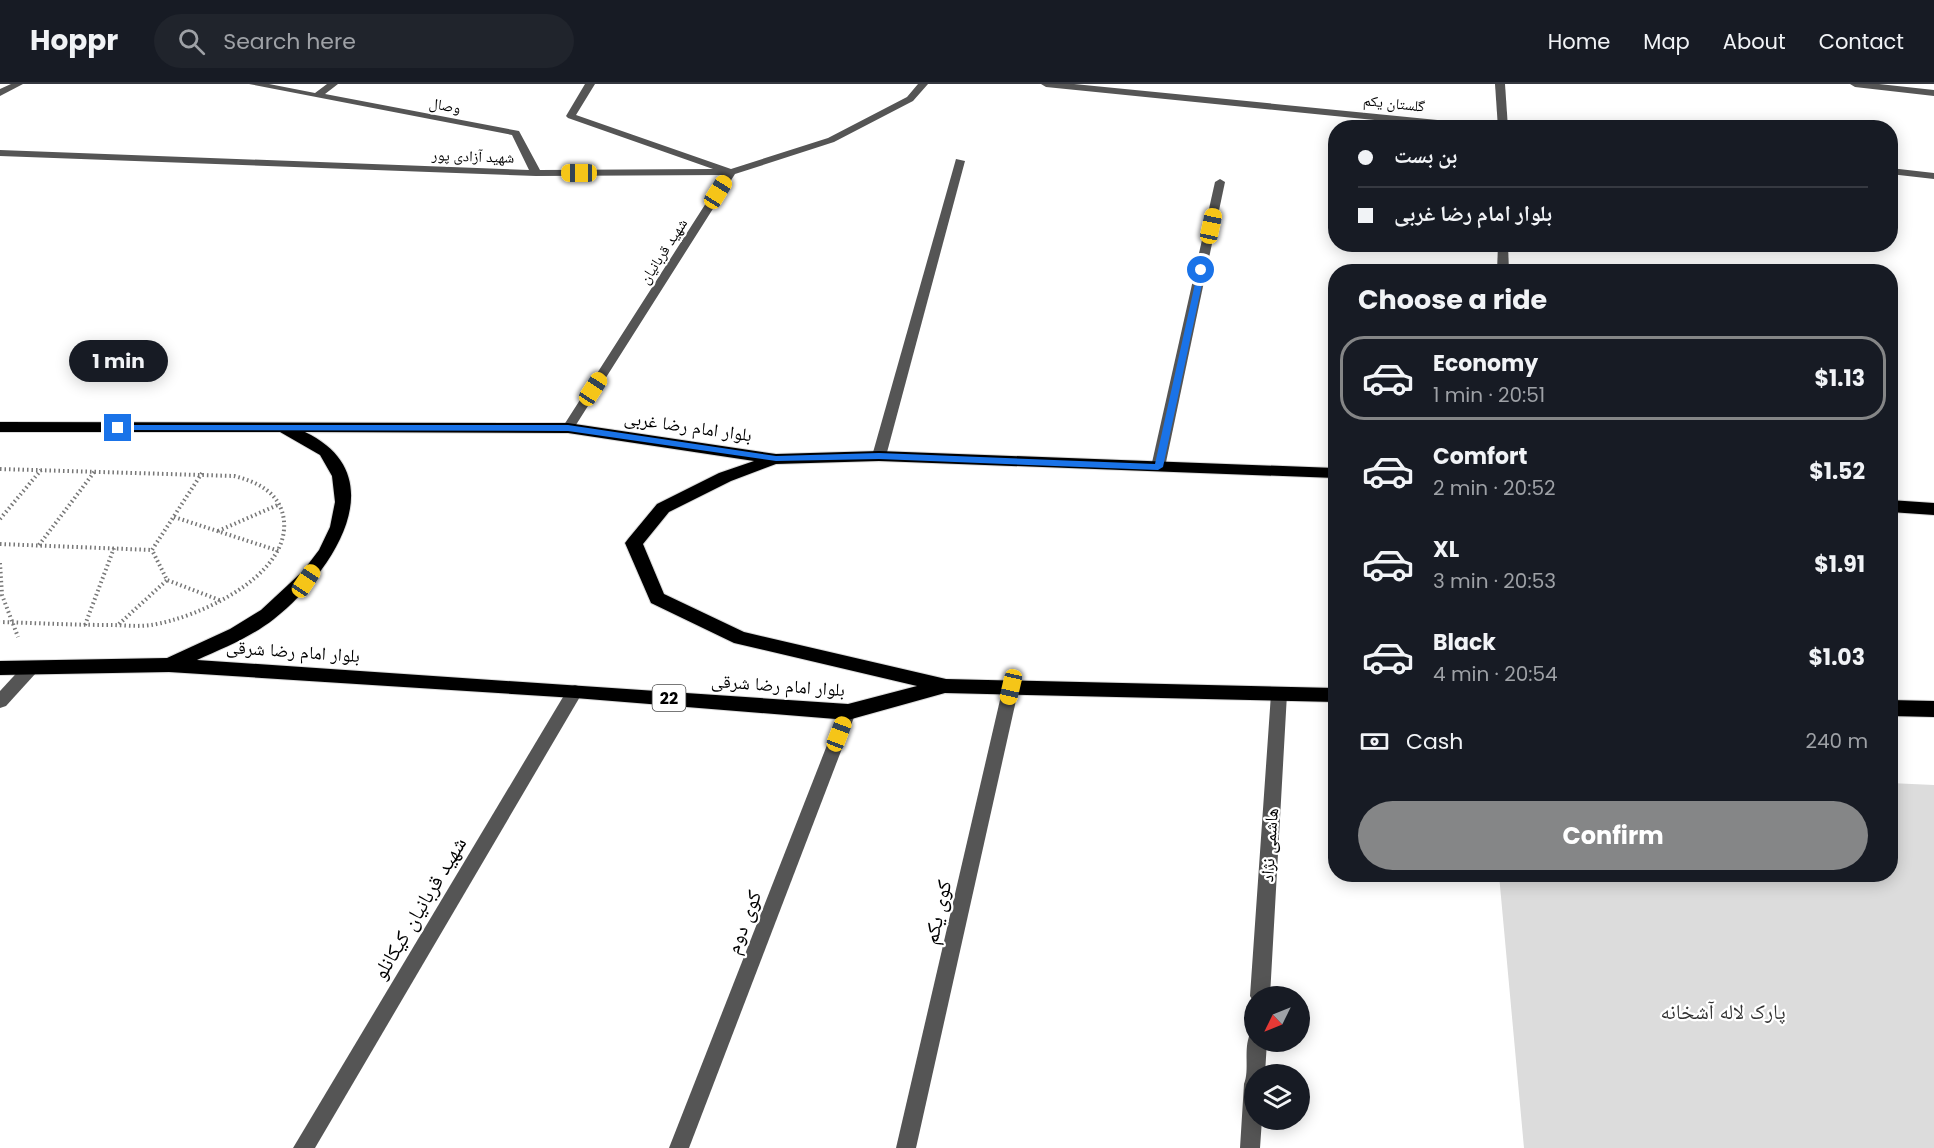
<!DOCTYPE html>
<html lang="en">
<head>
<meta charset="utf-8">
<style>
  body { margin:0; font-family:Poppins,"Noto Naskh Arabic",sans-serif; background:#20242c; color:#f1f3f6; height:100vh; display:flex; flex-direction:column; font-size:22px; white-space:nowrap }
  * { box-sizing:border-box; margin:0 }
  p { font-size:20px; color:#9ea1a6 }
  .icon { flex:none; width:33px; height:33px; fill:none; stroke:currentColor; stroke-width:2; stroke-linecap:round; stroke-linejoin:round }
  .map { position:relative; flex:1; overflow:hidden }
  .sheet { position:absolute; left:1328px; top:180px; width:570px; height:618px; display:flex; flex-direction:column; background:#171b24; border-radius:24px; box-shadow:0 3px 15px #0003 }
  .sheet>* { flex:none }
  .guide { position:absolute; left:1328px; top:36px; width:570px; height:132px; border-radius:24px; box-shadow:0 3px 15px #0003; display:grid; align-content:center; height:132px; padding:0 30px; background:#171b24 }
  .needle { width:39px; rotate:227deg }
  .fabs { position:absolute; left:1244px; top:902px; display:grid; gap:12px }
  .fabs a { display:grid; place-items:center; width:66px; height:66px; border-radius:50%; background:#171b24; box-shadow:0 3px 15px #0003; font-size:30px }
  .end { position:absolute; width:27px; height:27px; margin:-14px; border:8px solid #1a73e8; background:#fff; box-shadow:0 0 0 3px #fff }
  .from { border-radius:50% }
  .bubble { position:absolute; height:42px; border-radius:21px; background:#171b24; box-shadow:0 3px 15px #0003; font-size:20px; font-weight:700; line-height:42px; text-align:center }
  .car { position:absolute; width:18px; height:36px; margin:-18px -9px; border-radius:8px; box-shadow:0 0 4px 2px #0007; background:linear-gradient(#f5c518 24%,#345 0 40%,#f5c518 0 76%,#345 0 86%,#f5c518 0) }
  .guide b { display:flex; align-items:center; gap:21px; height:57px; font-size:22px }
  .guide b+b { border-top:2px solid #363941 }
  .guide i { width:15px; height:15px; background:#f1f3f6 }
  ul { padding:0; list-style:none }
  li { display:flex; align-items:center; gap:18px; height:84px; margin:0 12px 9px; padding:0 18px; border:3px solid transparent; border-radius:24px }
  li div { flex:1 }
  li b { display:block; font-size:22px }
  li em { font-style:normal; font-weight:700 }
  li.on { border-color:#858687 }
  li>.icon { width:54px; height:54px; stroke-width:1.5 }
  h2 { padding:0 30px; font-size:27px; line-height:72px }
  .pay { display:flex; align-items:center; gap:15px; height:66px; padding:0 30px; font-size:22px }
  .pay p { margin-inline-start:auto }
  .action { display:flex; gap:12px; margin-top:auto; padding:12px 30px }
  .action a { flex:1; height:69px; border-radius:36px; background:#858687; color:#fff; font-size:24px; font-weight:700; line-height:69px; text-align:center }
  header { display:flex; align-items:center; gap:36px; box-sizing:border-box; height:84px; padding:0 30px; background:#171b24; border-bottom:2px solid #363941 }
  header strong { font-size:28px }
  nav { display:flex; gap:33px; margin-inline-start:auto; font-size:21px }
  .search { width:420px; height:54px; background:#20242c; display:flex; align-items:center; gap:15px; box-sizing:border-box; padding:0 21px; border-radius:33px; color:#9ea1a6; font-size:22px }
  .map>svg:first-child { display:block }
  .green { fill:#dcdcdc }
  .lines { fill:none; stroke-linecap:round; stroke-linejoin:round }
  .highway-casing { stroke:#dbdbdb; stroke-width:2 }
  .path { stroke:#777; stroke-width:4; stroke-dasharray:1.5 3; stroke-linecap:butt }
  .minor { fill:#555; fill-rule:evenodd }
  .highway { fill:#000; fill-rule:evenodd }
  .route { fill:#1a73e8 }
  .labels { text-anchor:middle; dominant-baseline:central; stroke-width:4.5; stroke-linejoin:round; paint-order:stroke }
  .far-street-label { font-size:15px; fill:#000; stroke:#fff }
  .shield { fill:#fff; stroke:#4c4c4c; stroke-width:1.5 }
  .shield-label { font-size:16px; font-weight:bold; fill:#000 }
  .street-label { font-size:18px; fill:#000; stroke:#fff }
  .near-street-label { font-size:21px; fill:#000; stroke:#fff }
  .near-park-label { font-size:21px; fill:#333; stroke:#fff }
</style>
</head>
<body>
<header>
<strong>Hoppr</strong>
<div class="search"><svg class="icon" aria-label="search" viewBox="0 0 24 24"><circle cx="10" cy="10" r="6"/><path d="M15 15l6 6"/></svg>Search here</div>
<nav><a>Home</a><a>Map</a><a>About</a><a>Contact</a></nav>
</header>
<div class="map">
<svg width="1934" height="1064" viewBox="0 0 1934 1064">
  <rect width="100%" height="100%" fill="#fff"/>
  <polygon class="green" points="1890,699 1934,701 1934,1064 1524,1064 1499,791 1890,790"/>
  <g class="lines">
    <g class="highway-casing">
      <g id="highway">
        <path d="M0,338L568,339L776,370L879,367L1335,384V394L879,377L776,380L731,397L669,428L643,460L664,510L744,548L946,595L1335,604V618L945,609L848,636L575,614L169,588L0,591V577L167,574L230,545L261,526L303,487L319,466L330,443L335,418L332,392L320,371L280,348H0ZM305,348L568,349L754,377L719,389L657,420L628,455L625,459L651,519L734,559L917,602L848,620L197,576C224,564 251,553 274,535C329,492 399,393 305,348Z"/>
        <polygon points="1890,416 1934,419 1934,431 1890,428"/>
        <polygon points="1890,616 1934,617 1934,633 1890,632"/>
      </g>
    </g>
    <g class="path">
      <path d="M0,385L234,392C258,398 281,409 284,437C289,493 197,534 151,541C137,543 123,541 110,541C73,541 37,539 0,538"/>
      <polyline points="202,389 152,466 167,496 222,517"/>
      <polyline points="174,433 279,467"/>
      <polyline points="0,435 41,386"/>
      <polyline points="218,447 280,420"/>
      <polyline points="0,460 152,466"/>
      <polyline points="39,461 95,387"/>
      <polyline points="0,479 2,511 18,553"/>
      <polyline points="119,540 167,496"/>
      <polyline points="85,541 114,464"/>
    </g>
    <g class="minor">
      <polygon points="11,0 23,0 0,12 0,5"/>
      <polygon points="249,0 269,0 315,9 327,0 338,0 325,10 519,47 540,86 713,85 568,34 566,32 585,0 595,0 576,31 731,85 828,54 907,13 918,0 928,0 913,17 834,58 735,90 574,344 568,348 562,344 724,91 536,92 0,72 0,66 529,86 512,51"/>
      <polygon points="1041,0 1074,0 1488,41 1492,44 1454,44 1046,3"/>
      <polygon points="1495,0 1505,0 1508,44 1498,44"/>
      <polygon points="1850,0 1879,0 1934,6 1934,12 1855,3"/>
      <polygon points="956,75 965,77 886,372 879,376 872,372"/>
      <polygon points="1890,84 1934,89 1934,95 1890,90"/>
      <polygon points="1220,95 1225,98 1165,383 1158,387 1151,383 1215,98"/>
      <polygon points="1498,160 1508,160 1509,188 1497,188"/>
      <polygon points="30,579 36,581 38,585 36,589 6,622 0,624 0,607 24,581"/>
      <polygon points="1011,597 1017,599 1019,603 916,1064 896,1064 1003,603 1005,599"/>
      <polygon points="575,601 581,603 583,607 581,611 315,1064 293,1064 569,603"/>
      <polygon points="1279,604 1285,606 1287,610 1270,912 1254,912 1254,919 1250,912 1271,610 1273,606"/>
      <polygon points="848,622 854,624 856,628 689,1064 669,1064 840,628 842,624"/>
      <path d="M1254,949V957H1267L1265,990H1254V1035H1262L1260,1064H1240L1244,1000C1250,986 1243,966 1250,950Z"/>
    </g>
    <use href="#highway" class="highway"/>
  </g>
  <polygon class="route" points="1201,183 1205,186 1163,383 1158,386 879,375 776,377 568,347 118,346 114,344 118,341 568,341 776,372 879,369 1155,380 1198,186"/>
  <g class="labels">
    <g class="far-street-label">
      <text transform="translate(1394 19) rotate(6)">گلستان یکم</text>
      <text transform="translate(445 21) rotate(10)">وصال</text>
      <text transform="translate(473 72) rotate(2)">شهید آزادی پور</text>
      <text transform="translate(663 167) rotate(-57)">شهید قربانیان</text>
    </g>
    <rect class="shield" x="652.5" y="601" width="33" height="26" rx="4.5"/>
    <g class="shield-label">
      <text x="669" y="614">22</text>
    </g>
    <g class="street-label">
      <text transform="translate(688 342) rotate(8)">بلوار امام رضا غربی</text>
      <text transform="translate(293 567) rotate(4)">بلوار امام رضا شرقی</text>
      <text transform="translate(778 601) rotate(4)">بلوار امام رضا شرقی</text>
      <text transform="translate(1269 761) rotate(-86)">هاشمی نژاد</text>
    </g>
    <g class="near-street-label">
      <text transform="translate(419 824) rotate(-59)">شهید قربانیان کیکانلو</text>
      <text transform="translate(937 828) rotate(-77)">کوی یکم</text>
      <text transform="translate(743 838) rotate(-69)">کوی دوم</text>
    </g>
    <g class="near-park-label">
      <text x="1723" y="927">پارک لاله آشخانه</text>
    </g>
  </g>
</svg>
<div class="fabs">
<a><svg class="needle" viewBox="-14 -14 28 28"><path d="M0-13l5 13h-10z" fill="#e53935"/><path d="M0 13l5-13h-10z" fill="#9ea1a6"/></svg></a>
<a><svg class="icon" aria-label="layers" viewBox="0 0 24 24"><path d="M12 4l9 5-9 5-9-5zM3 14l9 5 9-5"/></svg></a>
</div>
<i class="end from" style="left:1201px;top:186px"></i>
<i class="end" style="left:118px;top:344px"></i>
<div class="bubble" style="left:69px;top:256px;width:99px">1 min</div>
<i class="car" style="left:579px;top:89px;rotate:270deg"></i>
<i class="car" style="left:718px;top:108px;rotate:32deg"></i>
<i class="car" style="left:1211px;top:142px;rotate:12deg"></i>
<i class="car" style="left:593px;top:305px;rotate:33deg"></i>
<i class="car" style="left:306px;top:497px;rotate:34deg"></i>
<i class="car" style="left:1011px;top:603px;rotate:193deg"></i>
<i class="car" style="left:839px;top:650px;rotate:21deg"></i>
<div class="guide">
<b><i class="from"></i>بن بست</b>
<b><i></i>بلوار امام رضا غربی</b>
</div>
<section class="sheet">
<h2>Choose a ride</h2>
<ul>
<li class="on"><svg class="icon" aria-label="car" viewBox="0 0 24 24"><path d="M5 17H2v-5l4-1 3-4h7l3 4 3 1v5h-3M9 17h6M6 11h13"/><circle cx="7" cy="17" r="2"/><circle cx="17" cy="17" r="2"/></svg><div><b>Economy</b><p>1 min · 20:51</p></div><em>$1.13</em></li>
<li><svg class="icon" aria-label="car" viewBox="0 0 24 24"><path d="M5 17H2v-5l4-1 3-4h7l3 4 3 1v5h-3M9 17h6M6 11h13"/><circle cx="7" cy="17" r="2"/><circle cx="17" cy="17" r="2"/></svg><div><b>Comfort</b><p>2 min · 20:52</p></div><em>$1.52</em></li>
<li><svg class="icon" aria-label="car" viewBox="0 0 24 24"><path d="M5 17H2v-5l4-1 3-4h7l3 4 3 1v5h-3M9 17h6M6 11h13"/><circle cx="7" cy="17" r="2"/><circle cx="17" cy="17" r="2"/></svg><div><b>XL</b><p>3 min · 20:53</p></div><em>$1.91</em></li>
<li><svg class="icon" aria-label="car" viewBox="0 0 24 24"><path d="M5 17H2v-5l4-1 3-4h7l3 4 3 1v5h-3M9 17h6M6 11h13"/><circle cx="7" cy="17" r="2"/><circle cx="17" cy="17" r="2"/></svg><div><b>Black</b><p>4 min · 20:54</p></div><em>$1.03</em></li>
</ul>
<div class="pay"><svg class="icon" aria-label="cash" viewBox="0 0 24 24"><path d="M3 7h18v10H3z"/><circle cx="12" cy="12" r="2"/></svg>Cash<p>240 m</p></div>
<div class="action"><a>Confirm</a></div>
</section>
</div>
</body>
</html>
